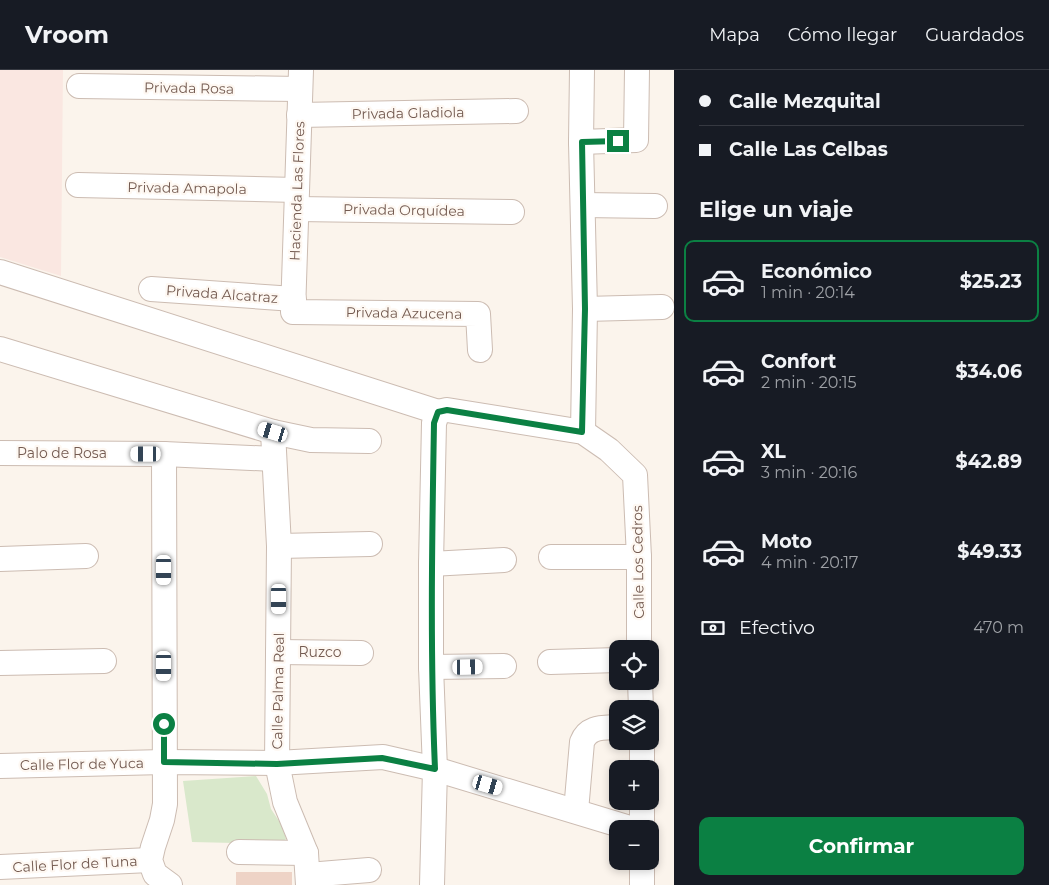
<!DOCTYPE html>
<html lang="es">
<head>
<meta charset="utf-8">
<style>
  body { margin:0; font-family:Montserrat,sans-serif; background:#242831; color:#f1f3f6; height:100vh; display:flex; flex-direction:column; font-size:19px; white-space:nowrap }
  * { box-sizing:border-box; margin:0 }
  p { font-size:16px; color:#9ea1a6 }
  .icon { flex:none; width:28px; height:28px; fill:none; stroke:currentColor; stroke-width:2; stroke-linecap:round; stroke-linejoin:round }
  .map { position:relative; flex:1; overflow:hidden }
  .sheet { display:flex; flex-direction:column; background:#171b24; width:375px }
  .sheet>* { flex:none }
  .banner { display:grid; align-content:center; height:110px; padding:0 25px; background:#171b24 }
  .fabs { position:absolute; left:609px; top:570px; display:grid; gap:10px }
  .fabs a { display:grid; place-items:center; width:50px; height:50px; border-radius:10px; background:#171b24; box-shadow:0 2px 8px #0003; font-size:25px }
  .end { position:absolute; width:22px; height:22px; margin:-11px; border:6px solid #0b8043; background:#fff; box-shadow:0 0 0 2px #fff }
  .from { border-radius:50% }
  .car { position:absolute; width:15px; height:30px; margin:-15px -8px; border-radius:6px; box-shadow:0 0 4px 1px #0007; background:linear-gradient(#fff 24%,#345 0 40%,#fff 0 76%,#345 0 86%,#fff 0) }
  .banner b { display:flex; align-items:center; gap:18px; height:48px; font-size:19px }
  .banner b+b { border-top:1px solid #363941 }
  .banner i { width:12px; height:12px; background:#f1f3f6 }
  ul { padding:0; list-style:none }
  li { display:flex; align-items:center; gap:15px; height:82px; margin:0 10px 8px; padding:0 15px; border:2px solid transparent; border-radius:10px }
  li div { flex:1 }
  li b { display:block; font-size:19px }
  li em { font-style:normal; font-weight:700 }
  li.current { border-color:#0b8043 }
  li>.icon { width:45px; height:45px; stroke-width:1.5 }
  h2 { padding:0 25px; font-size:22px; line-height:60px }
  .pay { display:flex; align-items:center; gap:12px; height:55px; padding:0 25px; font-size:19px }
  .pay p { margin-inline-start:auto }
  .cta { display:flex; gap:10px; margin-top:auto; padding:10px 25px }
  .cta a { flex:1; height:58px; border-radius:10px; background:#0b8043; color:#fff; font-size:20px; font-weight:700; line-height:58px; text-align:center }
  header { display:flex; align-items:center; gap:30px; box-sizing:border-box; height:70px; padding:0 25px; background:#171b24; border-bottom:1px solid #363941 }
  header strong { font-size:24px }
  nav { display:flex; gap:28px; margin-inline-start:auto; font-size:18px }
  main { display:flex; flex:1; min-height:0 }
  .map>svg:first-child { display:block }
  .commercial { fill:#fae7e1 }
  .green { fill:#d9e8cb }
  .building { fill:#eed3c6 }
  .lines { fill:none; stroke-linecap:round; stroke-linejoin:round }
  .minor-casing { stroke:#ccbcb2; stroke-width:26 }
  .minor { stroke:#fff; stroke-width:24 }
  .route { stroke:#0b8043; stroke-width:6 }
  .labels { text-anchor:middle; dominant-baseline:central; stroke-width:4.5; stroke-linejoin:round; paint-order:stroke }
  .street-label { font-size:14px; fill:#745b51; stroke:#fef8f2 }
</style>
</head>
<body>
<header>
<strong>Vroom</strong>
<nav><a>Mapa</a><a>Cómo llegar</a><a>Guardados</a></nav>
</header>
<main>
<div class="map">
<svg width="674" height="815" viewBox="0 0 674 815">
  <rect width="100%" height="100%" fill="#fbf4ec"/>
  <polygon class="commercial" points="0,0 63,0 61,206 0,187"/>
  <polygon class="green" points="256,706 267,724 271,739 283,757 286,769 281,774 192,772 183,711"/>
  <rect class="building" x="236" y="802" width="56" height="13"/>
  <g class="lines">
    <g class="minor-casing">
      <g id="minor">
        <polyline points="301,0 293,242 478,244 480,280"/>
        <polyline points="582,0 581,72 585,239 583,362"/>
        <polyline points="79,16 300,19"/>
        <polyline points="299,45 516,41"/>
        <polyline points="581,72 636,70 637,0"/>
        <polyline points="78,115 297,120"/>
        <polyline points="583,135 655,136"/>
        <polyline points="297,139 512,142"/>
        <polyline points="0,202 438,342"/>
        <polyline points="151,219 294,229"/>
        <polyline points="585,239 662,237"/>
        <polyline points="0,279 273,362 311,370 369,371"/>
        <polyline points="273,362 279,476 277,693 285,732 306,783 308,815"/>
        <polyline points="0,383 164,384 274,389"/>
        <polyline points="164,384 165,734 162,750 153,777 150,790 155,804 170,815"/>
        <polyline points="279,476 370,474"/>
        <polyline points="551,487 639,487"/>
        <polyline points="0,489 86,486"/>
        <polyline points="431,494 504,490"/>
        <polyline points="278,582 361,583"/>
        <polyline points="550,592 618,590"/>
        <polyline points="0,593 104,591"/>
        <polyline points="431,597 504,596"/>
        <polyline points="640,611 641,639"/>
        <polyline points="642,671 642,699"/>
        <polyline points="0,696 164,692 277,693 383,687 435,699 633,759"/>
        <polyline points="642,731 642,759"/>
        <path d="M576,741L582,672C588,656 603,658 618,657"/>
        <polyline points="239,782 306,783"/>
        <polyline points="642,791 642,815"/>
        <polyline points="0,797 150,790"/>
        <polyline points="308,805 369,800"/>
        <polyline points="432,815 435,699 431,597 431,494 434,353 438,342 447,340 583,362 609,380 635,405 639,487 639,579"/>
      </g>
    </g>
    <use href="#minor" class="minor"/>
  </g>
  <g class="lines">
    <path class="route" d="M164,654V692L277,694L382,688L435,699C430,584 432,469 434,353L438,342L447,340L582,362L585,239L582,72L618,71"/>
  </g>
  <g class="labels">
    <g class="street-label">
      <text transform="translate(189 18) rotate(1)">Privada Rosa</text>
      <text transform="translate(408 43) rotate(-1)">Privada Gladiola</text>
      <text transform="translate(187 118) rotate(1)">Privada Amapola</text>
      <text transform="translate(297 121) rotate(-88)">Hacienda Las Flores</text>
      <text transform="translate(404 140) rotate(1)">Privada Orquídea</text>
      <text transform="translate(222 224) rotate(4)">Privada Alcatraz</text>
      <text transform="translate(404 243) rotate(1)">Privada Azucena</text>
      <text x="62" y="383">Palo de Rosa</text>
      <text transform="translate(638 492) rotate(-91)">Calle Los Cedros</text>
      <text x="320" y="582">Ruzco</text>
      <text transform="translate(278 621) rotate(-89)">Calle Palma Real</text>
      <text transform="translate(82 694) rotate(-1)">Calle Flor de Yuca</text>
      <text transform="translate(75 794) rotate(-3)">Calle Flor de Tuna</text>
    </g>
  </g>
</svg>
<div class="fabs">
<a><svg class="icon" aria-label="locate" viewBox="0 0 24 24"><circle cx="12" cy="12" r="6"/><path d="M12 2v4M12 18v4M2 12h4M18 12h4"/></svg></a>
<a><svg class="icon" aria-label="layers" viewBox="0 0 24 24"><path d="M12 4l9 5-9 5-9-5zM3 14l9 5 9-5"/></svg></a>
<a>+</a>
<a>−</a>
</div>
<i class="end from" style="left:164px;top:654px"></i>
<i class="end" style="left:618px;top:71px"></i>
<i class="car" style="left:273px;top:362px;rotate:287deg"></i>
<i class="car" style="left:146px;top:384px;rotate:270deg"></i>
<i class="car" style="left:164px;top:500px;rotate:180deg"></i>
<i class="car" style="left:279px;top:529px;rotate:180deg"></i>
<i class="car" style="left:164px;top:596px;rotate:180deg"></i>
<i class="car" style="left:468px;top:597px;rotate:89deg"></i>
<i class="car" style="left:488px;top:715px;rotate:106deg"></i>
</div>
<section class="sheet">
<div class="banner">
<b><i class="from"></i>Calle Mezquital</b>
<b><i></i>Calle Las Celbas</b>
</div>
<h2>Elige un viaje</h2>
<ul>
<li class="current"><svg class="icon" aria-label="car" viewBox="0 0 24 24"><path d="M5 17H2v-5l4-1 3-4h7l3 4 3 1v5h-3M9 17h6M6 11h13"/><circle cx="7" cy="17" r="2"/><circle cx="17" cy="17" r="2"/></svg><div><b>Económico</b><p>1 min · 20:14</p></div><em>$25.23</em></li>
<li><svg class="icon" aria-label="car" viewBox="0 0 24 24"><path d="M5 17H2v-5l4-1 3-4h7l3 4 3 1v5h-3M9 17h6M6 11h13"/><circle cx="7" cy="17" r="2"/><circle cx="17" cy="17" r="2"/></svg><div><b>Confort</b><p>2 min · 20:15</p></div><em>$34.06</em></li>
<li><svg class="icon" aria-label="car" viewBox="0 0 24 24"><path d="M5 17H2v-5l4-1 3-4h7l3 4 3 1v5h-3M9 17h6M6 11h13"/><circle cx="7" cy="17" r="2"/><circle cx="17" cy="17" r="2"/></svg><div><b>XL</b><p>3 min · 20:16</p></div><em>$42.89</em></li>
<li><svg class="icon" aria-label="car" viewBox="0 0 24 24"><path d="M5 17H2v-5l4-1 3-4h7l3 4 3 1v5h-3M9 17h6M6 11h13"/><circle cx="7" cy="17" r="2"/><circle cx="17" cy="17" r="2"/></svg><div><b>Moto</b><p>4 min · 20:17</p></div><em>$49.33</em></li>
</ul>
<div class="pay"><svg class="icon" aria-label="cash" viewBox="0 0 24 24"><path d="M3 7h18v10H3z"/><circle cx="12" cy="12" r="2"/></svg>Efectivo<p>470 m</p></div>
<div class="cta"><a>Confirmar</a></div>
</section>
</main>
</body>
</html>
